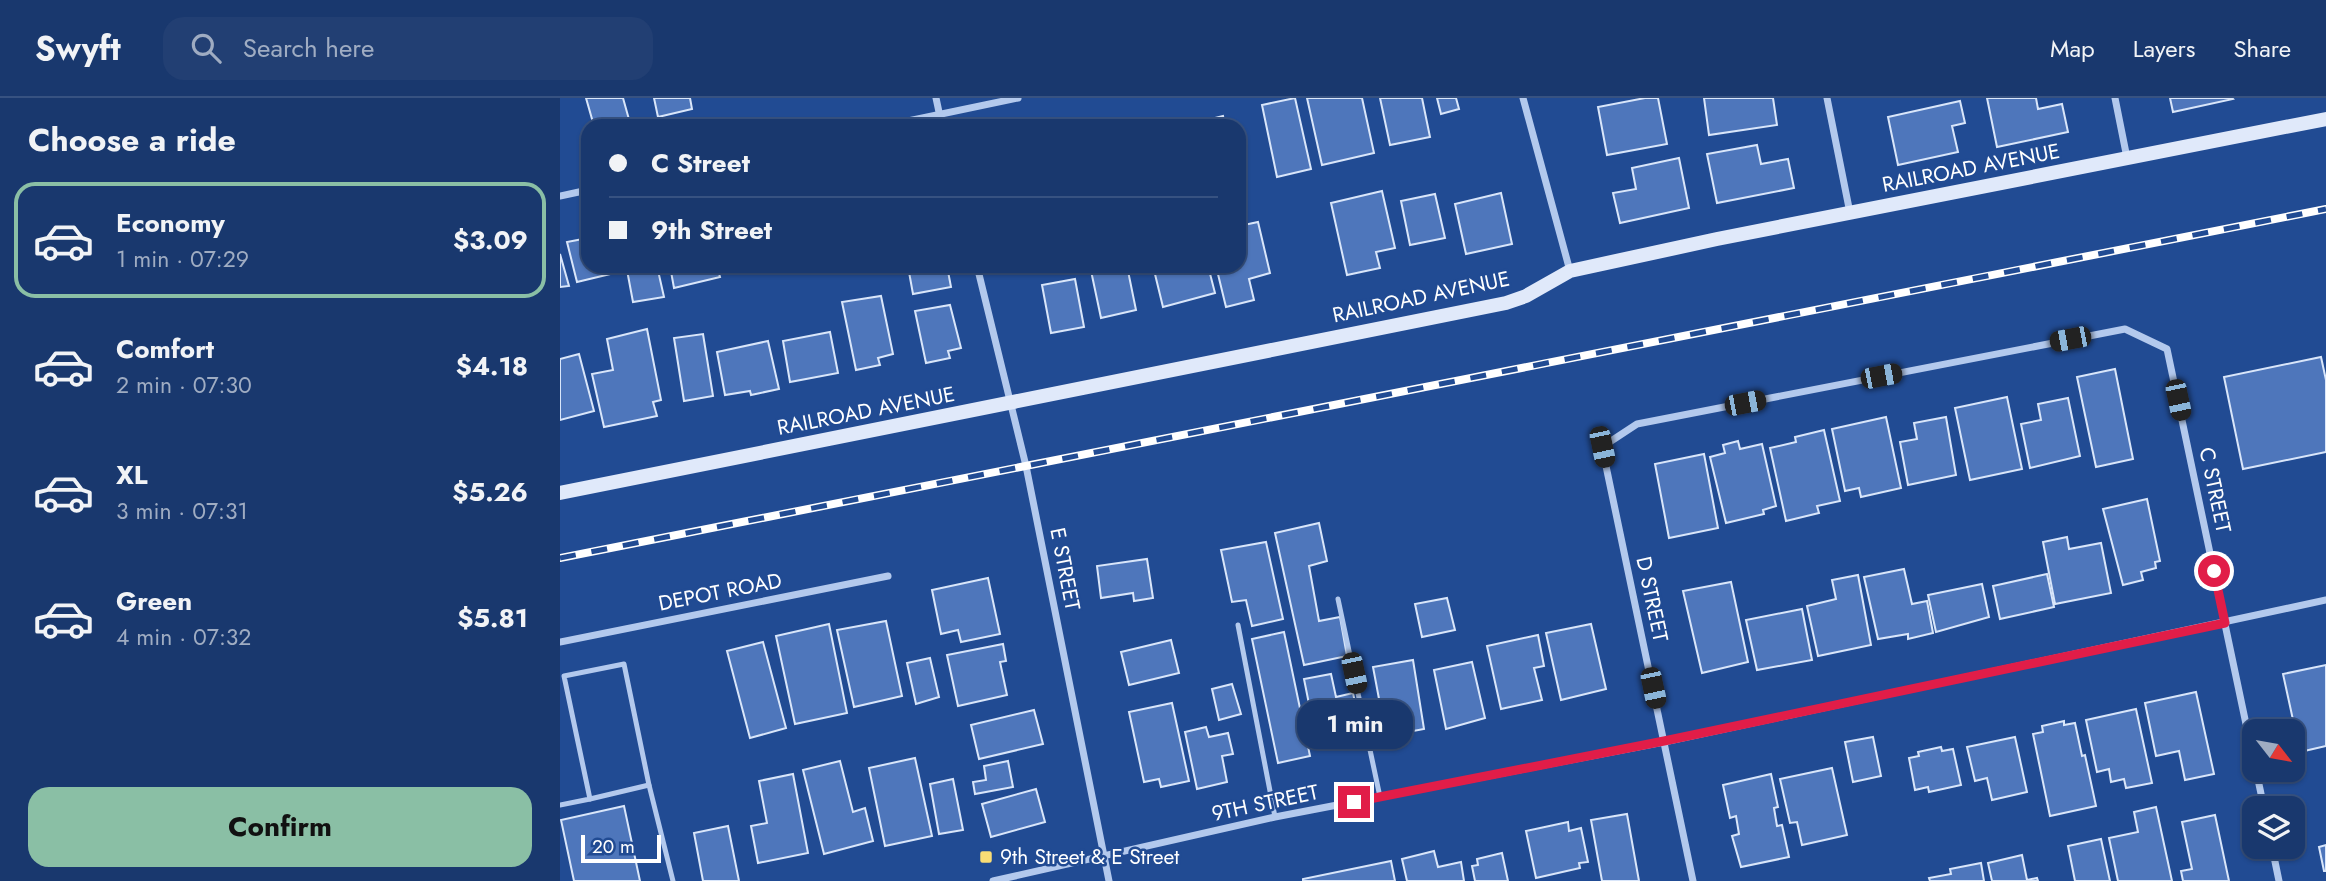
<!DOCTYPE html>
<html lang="en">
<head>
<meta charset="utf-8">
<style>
  body { margin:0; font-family:Jost,sans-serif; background:#223f73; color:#f1f3f6; height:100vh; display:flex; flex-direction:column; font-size:26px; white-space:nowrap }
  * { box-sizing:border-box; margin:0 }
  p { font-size:23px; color:#9facc2 }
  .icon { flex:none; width:38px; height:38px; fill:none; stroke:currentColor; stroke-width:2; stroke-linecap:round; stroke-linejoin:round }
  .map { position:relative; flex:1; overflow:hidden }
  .drawer { display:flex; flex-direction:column; background:#19386e; width:560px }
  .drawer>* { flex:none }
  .top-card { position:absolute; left:21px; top:21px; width:665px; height:154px; border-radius:21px; box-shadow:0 2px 5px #0004,0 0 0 2px #375281; display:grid; align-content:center; height:154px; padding:0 28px; background:#19386e }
  .needle { width:46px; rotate:121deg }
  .fabs { position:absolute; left:1682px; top:621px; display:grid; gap:14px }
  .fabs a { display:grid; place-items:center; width:63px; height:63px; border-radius:14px; background:#19386e; box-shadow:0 2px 5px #0004,0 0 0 2px #375281; font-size:35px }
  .scale { position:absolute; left:21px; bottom:18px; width:80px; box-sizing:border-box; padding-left:7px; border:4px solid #fff; border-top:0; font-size:19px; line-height:24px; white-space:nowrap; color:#fff; -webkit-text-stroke:5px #214b93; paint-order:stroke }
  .end { position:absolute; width:32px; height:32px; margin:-16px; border:9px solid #e11d48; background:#fff; box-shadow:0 0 0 4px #fff }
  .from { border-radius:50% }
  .bubble { position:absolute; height:49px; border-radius:21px; background:#19386e; box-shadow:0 2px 5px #0004,0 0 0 2px #375281; font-size:23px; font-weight:700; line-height:49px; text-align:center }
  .car { position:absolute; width:21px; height:42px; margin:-21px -10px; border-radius:9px; box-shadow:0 0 5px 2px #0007; background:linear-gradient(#222 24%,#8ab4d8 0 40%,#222 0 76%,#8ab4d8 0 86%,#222 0) }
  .top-card b { display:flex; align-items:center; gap:24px; height:66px; font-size:26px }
  .top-card b+b { border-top:2px solid #375281 }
  .top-card i { width:18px; height:18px; background:#f1f3f6 }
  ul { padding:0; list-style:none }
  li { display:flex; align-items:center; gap:21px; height:116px; margin:0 14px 10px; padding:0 14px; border:4px solid transparent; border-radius:21px }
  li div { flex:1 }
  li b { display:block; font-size:26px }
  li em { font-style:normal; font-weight:700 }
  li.current { border-color:#8abfa5 }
  li>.icon { width:63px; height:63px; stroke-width:1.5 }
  h2 { padding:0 28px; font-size:32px; line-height:84px }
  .button { display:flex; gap:14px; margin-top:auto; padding:14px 28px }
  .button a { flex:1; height:80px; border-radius:21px; background:#8abfa5; color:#111; font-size:28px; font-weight:700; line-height:80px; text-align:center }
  header { display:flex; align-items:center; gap:42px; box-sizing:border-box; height:98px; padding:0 35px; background:#19386e; border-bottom:2px solid #375281 }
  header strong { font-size:33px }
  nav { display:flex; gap:38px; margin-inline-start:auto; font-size:24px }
  .search { width:490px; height:63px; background:#223f73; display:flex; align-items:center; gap:18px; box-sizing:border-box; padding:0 24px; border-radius:21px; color:#9facc2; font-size:26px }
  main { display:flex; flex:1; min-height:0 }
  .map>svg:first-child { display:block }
  .building { fill:#4e76bb; stroke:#d9e6fa; stroke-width:2 }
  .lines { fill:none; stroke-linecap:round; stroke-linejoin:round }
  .lane { stroke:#b3c9ed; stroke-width:5 }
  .street { stroke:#b3c9ed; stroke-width:7 }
  .secondary { stroke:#e0e9fa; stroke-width:14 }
  .rail-casing { stroke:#fff; stroke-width:8 }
  .rail { stroke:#214b93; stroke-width:5; stroke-dasharray:16; stroke-linecap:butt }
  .route { stroke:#e11d48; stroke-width:9 }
  .poi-dot { fill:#fadd75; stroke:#214b93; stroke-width:2.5 }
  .labels { text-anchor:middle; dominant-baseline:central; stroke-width:5; stroke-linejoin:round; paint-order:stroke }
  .street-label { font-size:21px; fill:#fff; stroke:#214b93 }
  .poi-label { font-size:21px; fill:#fff; stroke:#214b93; text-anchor:start }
</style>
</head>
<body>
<header>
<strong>Swyft</strong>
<div class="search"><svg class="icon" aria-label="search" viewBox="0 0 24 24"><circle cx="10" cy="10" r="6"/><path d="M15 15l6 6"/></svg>Search here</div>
<nav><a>Map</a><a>Layers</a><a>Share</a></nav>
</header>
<main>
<section class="drawer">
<h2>Choose a ride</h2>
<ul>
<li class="current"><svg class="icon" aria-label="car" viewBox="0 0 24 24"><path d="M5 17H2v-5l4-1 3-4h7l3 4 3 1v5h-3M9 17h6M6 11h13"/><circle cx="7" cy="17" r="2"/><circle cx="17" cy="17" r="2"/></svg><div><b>Economy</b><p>1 min · 07:29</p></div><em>$3.09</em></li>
<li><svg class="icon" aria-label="car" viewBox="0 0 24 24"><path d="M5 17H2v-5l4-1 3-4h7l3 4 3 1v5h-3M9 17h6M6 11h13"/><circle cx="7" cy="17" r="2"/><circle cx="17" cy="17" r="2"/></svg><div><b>Comfort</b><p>2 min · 07:30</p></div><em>$4.18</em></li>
<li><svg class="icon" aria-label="car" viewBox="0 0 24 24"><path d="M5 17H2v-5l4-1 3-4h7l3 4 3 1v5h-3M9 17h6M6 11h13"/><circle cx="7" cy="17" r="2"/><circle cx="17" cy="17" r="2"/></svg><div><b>XL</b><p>3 min · 07:31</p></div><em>$5.26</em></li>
<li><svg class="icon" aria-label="car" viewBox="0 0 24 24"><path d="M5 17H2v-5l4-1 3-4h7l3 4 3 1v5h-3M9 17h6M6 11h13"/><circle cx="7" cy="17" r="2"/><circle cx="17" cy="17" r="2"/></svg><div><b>Green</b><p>4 min · 07:32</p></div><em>$5.81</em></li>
</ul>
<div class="button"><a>Confirm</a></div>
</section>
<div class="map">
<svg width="1766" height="783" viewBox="0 0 1766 783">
  <rect width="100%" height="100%" fill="#214b93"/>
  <g class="building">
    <polygon points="26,0 63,0 70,25 60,28 34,28"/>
    <polygon points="94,0 130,0 132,11 98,19"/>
    <polygon points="735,0 751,71 717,79 702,7"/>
    <polygon points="747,0 802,0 814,55 762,67"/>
    <polygon points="820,0 862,0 870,39 830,47"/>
    <polygon points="877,0 896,0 899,11 881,16"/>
    <polygon points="1085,0 1098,0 1107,46 1047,57 1038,9"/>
    <polygon points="1144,0 1213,0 1217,27 1149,37"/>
    <polygon points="1427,0 1476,0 1478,11 1502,6 1508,34 1437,49"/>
    <polygon points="1610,0 1672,0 1673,1 1613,14"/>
    <polygon points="1400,3 1405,25 1392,28 1398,54 1338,67 1328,19"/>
    <polygon points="663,18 665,28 627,28 627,27"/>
    <polygon points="1197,47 1201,66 1228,61 1234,90 1157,105 1147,56"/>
    <polygon points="1119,60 1129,110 1060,125 1053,95 1076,91 1072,70"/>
    <polygon points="822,93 835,150 816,154 820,170 787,177 771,105"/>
    <polygon points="941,95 952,146 906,156 895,106"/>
    <polygon points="875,96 885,140 850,147 841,103"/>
    <polygon points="698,124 710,175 689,181 694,202 666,209 656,168 679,168 679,128"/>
    <polygon points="28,140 28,168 97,168 104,199 73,204 67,172 17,184 7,144"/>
    <polygon points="0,156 9,188 0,189"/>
    <polygon points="110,168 157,168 160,179 114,190"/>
    <polygon points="379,168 387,168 391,189 353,196 349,174"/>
    <polygon points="530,168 567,168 576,212 541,220"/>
    <polygon points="593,168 648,168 655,195 603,209"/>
    <polygon points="515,181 524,229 491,235 482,187"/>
    <polygon points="321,198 333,256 318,260 320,267 296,272 282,204"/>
    <polygon points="390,207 401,250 388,253 390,260 366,265 355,213"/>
    <polygon points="87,231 101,302 93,304 97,318 44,329 32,276 53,272 47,241"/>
    <polygon points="270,234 278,275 230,284 223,243"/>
    <polygon points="143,236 153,298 124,303 114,240"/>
    <polygon points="208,243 219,291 191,297 190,293 165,297 157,254"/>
    <polygon points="19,256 34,313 0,322 0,261"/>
    <polygon points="1761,259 1766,282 1766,354 1683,371 1664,279"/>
    <polygon points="1555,271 1573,361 1536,369 1517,279"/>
    <polygon points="1447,299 1462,371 1410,382 1395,310"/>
    <polygon points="1508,300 1520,358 1470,370 1461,326 1481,322 1478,306"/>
    <polygon points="1326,319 1341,390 1301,399 1299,390 1285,393 1272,331"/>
    <polygon points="1386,319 1396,377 1348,387 1340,344 1357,341 1354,325"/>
    <polygon points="1264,332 1280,403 1257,408 1259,415 1226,423 1210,350 1236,344 1235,339"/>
    <polygon points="1178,343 1180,351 1202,346 1216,408 1203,412 1204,416 1166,425 1150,359 1165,355 1163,347"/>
    <polygon points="1144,356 1158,430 1109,440 1095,366"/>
    <polygon points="1587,401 1600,463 1595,464 1596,470 1581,474 1583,482 1563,487 1543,411"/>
    <polygon points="759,425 767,463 749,468 759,523 780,519 787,558 744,567 715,435"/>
    <polygon points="1507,439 1509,451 1541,445 1551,495 1495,506 1483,444"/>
    <polygon points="706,444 723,521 692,528 686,502 672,504 661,452"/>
    <polygon points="587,461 593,500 574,503 573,495 541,500 537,468"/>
    <polygon points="1344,471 1352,506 1367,503 1373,535 1348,541 1348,536 1318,541 1304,479"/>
    <polygon points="1487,476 1494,509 1440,521 1433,488"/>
    <polygon points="1298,477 1311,547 1258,558 1247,508 1276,501 1272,482"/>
    <polygon points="428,480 440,536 401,544 398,532 381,536 372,492"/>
    <polygon points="1171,484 1188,564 1142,575 1123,493"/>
    <polygon points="1422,486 1429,519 1376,534 1368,497"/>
    <polygon points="887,500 895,532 862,539 855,506"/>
    <polygon points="1242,511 1252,562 1197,572 1186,522"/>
    <polygon points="326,523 342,598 294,609 277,532"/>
    <polygon points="269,526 287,615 235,626 216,538"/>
    <polygon points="1031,526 1046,591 1001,602 986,535"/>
    <polygon points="724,534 750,658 718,665 692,541"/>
    <polygon points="978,537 984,568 974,570 982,602 941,611 927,548"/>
    <polygon points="611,542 619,575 569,587 561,554"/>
    <polygon points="203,544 226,630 190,640 167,553"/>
    <polygon points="443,546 446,563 440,564 447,597 398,608 387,557"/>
    <polygon points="370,560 379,599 356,606 347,565"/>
    <polygon points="853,562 864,631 826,638 813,569"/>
    <polygon points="912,564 925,620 886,631 874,572"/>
    <polygon points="1766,567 1766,648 1740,654 1723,576"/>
    <polygon points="771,576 776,599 793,595 803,642 758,651 744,581"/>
    <polygon points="672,586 681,616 659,622 652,591"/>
    <polygon points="1636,594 1654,676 1625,682 1619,653 1596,658 1585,605"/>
    <polygon points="612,605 629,683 601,689 599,681 584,684 569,614"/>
    <polygon points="1576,611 1592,685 1566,690 1564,681 1551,684 1549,671 1537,674 1526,622"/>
    <polygon points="474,612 483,646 419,661 411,627"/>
    <polygon points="1504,623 1504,627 1515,625 1522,658 1525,657 1536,708 1490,718 1473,636 1483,634 1482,628"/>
    <polygon points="646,629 649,639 668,635 673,656 662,658 667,684 637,691 625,634"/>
    <polygon points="1313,639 1321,678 1293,684 1285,644"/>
    <polygon points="1455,639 1467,694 1432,702 1427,680 1415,683 1407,649"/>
    <polygon points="1381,649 1382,653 1393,651 1401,687 1369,694 1368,689 1355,692 1349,660 1359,658 1358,654"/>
    <polygon points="355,660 372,738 325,748 309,670"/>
    <polygon points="280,663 293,714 305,710 313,743 264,756 243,672"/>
    <polygon points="448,663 453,689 415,696 413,684 426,682 424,668"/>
    <polygon points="1272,670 1287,737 1242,747 1237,724 1230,725 1220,681"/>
    <polygon points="233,676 248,755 198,765 191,728 207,725 199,683"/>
    <polygon points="1211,676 1218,709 1214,710 1217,728 1222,727 1229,759 1181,769 1172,738 1179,736 1176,718 1170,720 1163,687"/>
    <polygon points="393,681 403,732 379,736 370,686"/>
    <polygon points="476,691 485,724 431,739 422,706"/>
    <polygon points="64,708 80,783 14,783 1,722"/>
    <polygon points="1596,709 1612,783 1558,783 1549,740 1578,734 1574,714"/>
    <polygon points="1067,716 1079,783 1042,783 1031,722"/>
    <polygon points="1655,717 1669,783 1623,783 1621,773 1632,771 1622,724"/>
    <polygon points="1008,724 1009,733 1021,730 1028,764 1019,765 1020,770 976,780 966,733"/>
    <polygon points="168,728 179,783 143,783 134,735"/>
    <polygon points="1541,741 1550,783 1515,783 1508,748"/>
    <polygon points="1766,747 1766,773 1764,773 1759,749"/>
    <polygon points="874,753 878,769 901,764 904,783 847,783 842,761"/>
    <polygon points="942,755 948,783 915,783 912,768 918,767 917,761"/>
    <polygon points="1462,757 1467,782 1477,780 1478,783 1432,783 1428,765"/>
    <polygon points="831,763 835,783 743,783 743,781"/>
    <polygon points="1421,765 1424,783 1370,783 1369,780 1391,776 1390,771"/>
  </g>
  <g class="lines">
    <g class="lane">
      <polyline points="778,501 820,699"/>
      <polyline points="678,527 715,719"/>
      <polyline points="30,701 89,687"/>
      <polyline points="0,707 30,701 4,578 64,566 89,687 113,783"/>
    </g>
    <g class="street">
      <polyline points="376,0 382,28"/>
      <polyline points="963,0 1010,173"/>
      <polyline points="1267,0 1290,115"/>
      <polyline points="1555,0 1567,60"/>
      <polyline points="324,28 458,0"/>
      <polyline points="0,98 28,92"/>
      <polyline points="417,168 466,368 549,783"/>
      <polyline points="0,544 328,478"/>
      <polyline points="1696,672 1704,710"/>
      <polyline points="1712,749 1719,783"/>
      <polyline points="433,783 715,719 1104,644 1766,502"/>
      <polyline points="1133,783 1042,349 1077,326 1565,231 1607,251 1694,664"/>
    </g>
    <polyline class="secondary" points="0,395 946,205 966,198 1010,173 1157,141 1766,21"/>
    <g class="rail-casing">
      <polyline id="rail" points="0,460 1766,111"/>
    </g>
    <use href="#rail" class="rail"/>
  </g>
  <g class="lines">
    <polyline class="route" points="794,704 1104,643 1665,525 1654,473"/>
  </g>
  <rect class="poi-dot" x="419" y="752" width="14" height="14" rx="3.5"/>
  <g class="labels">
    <g class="street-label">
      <text transform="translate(1411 70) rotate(-11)">RAILROAD AVENUE</text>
      <text transform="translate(861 199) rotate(-12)">RAILROAD AVENUE</text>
      <text transform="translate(306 313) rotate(-11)">RAILROAD AVENUE</text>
      <text transform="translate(1655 392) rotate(78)">C STREET</text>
      <text transform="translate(505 471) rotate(79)">E STREET</text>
      <text transform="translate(160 494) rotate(-11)">DEPOT ROAD</text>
      <text transform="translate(1092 501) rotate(78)">D STREET</text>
      <text transform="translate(705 705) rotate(-12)">9TH STREET</text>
    </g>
    <g class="poi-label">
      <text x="440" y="759">9th Street &amp; E Street</text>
    </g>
  </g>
</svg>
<div class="fabs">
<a><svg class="needle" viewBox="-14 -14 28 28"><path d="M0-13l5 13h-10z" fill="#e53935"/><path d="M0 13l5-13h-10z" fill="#9facc2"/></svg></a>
<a><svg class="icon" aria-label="layers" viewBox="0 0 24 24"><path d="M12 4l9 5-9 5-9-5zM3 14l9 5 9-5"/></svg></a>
</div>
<div class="scale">20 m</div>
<i class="end from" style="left:1654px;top:473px"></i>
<i class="end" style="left:794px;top:704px"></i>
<div class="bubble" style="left:737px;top:602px;width:116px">1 min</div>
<i class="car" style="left:1510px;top:241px;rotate:259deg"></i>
<i class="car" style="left:1321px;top:278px;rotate:79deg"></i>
<i class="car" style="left:1618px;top:302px;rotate:168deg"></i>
<i class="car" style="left:1185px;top:305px;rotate:79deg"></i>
<i class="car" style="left:1042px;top:349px;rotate:168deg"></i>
<i class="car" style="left:794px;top:575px;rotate:168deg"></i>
<i class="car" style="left:1093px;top:590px;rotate:168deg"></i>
<div class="top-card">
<b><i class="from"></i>C Street</b>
<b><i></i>9th Street</b>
</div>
</div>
</main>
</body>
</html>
